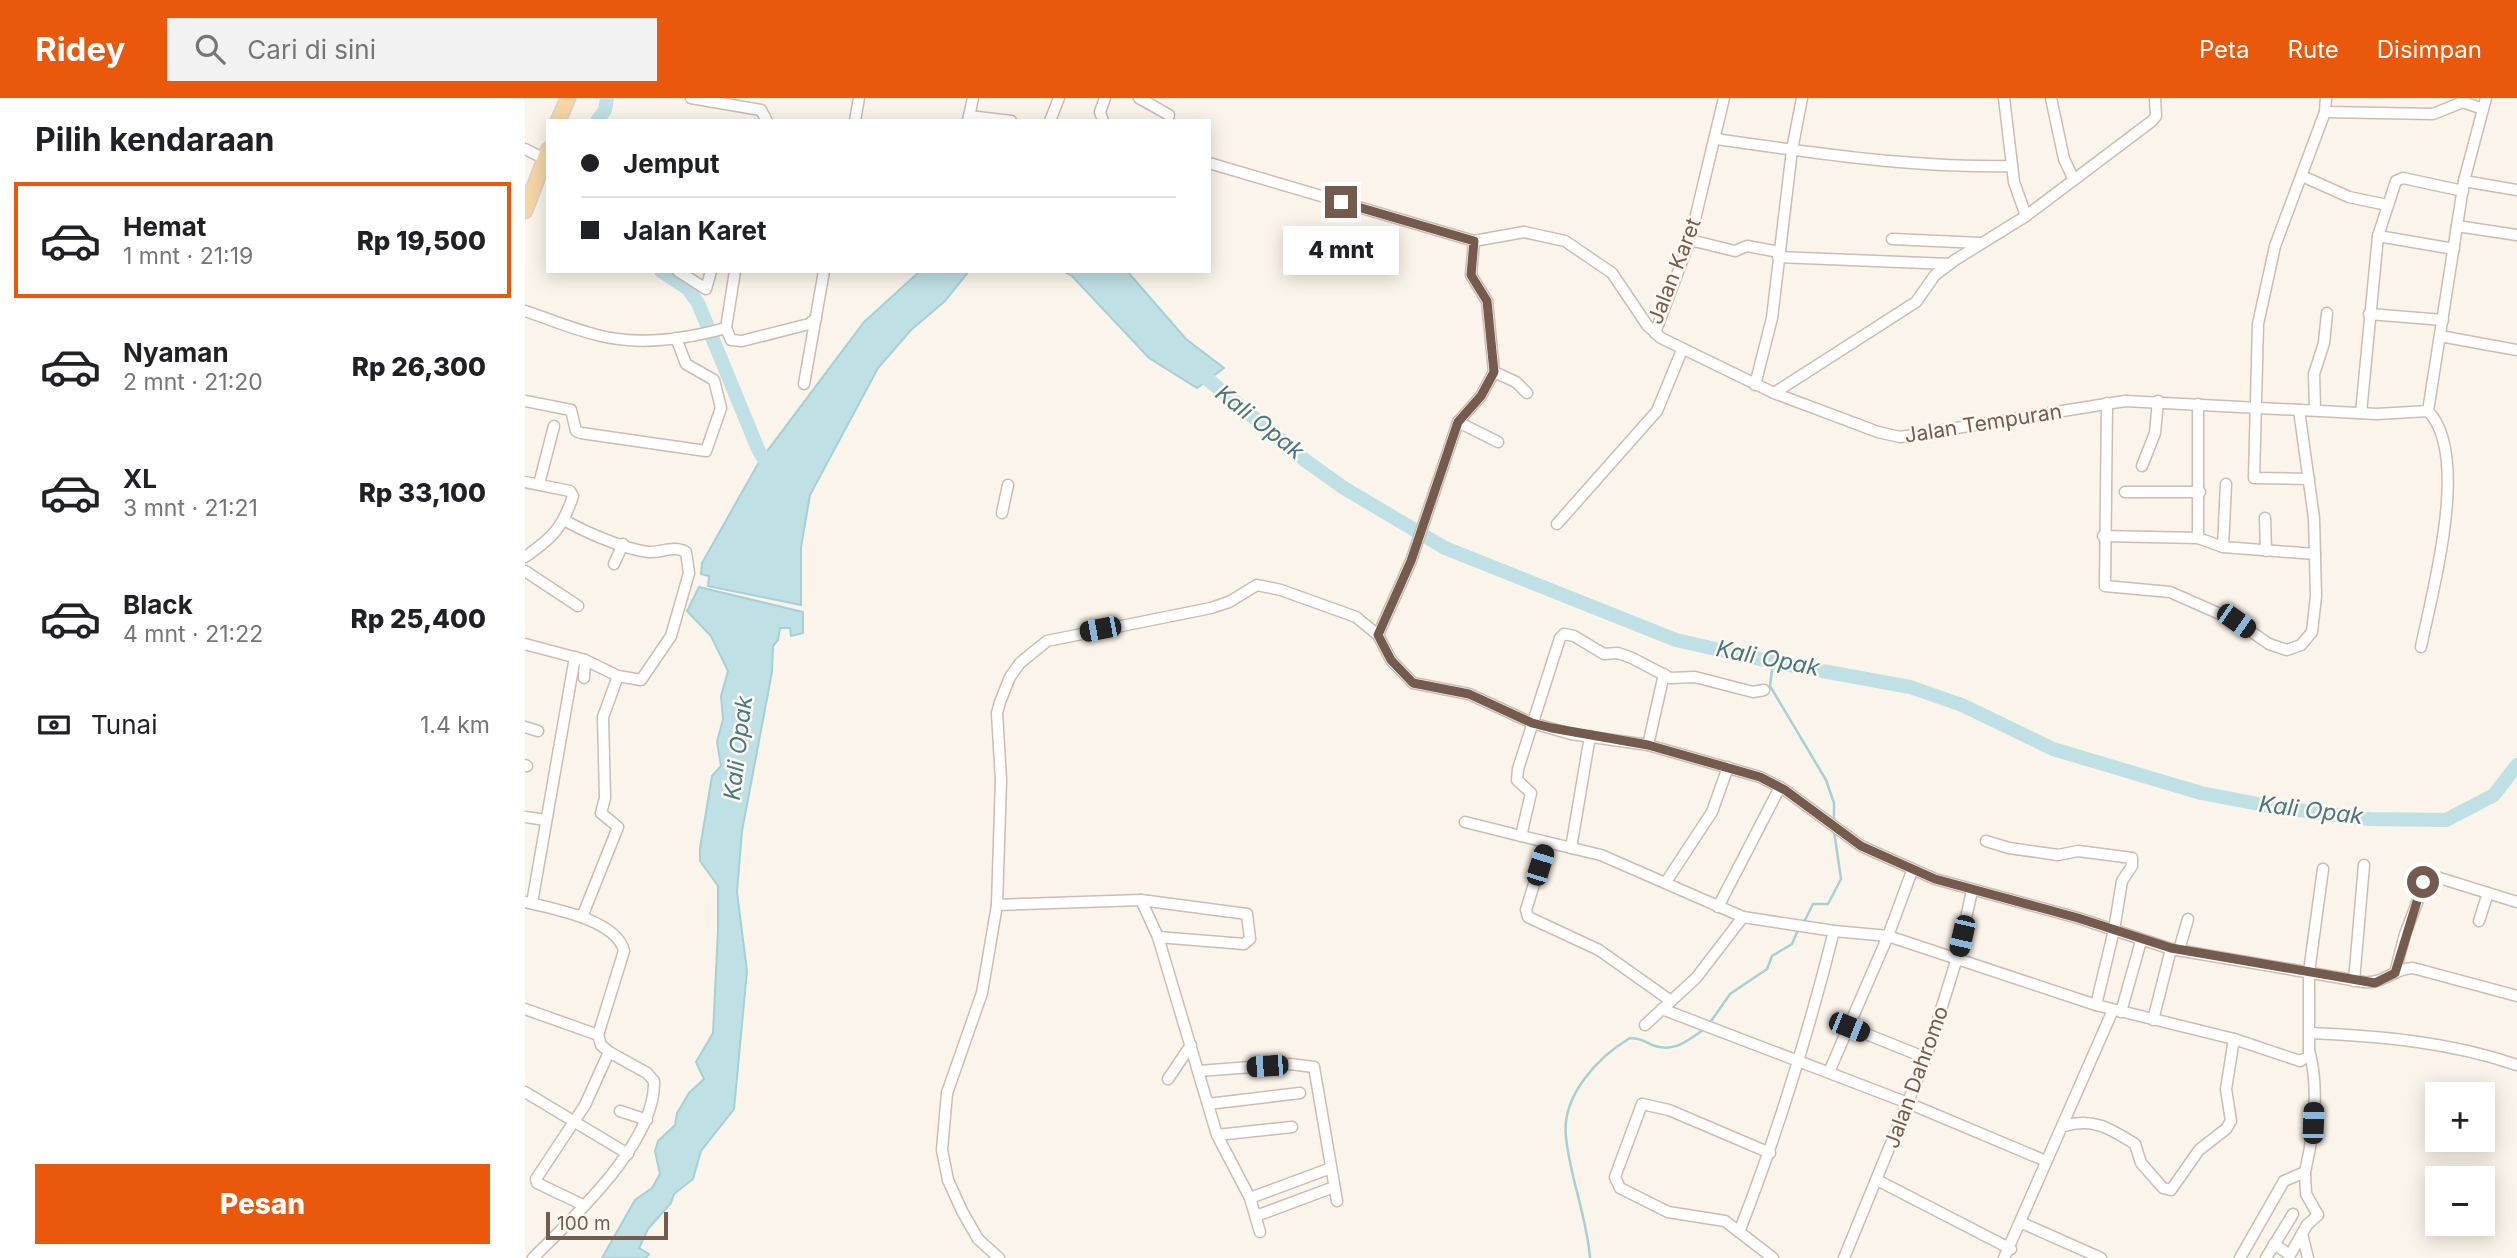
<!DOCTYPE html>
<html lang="id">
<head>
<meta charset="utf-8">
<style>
  body { margin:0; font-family:Inter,sans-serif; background:#f2f2f2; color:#202124; height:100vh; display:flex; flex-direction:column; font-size:26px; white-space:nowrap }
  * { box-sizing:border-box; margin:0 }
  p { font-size:23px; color:#757577 }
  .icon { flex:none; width:38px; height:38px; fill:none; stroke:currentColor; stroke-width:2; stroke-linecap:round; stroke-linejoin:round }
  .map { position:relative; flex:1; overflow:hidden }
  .panel { display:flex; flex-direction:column; background:#fff; width:525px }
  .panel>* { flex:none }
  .hud { position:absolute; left:21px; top:21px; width:665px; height:154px; border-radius:0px; box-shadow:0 4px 18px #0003; display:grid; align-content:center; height:154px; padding:0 35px; background:#fff }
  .controls { position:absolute; left:1900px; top:984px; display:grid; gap:14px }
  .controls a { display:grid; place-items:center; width:70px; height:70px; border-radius:0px; background:#fff; box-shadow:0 4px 18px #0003; font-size:35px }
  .scale { position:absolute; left:21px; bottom:18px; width:122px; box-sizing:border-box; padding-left:7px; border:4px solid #755b4e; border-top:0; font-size:19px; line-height:24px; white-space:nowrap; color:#755b4e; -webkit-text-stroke:5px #fef8f0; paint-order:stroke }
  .end { position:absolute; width:32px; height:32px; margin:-16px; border:9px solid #755b4e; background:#fff; box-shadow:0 0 0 4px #fff }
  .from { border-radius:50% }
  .bubble { position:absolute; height:49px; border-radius:0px; background:#fff; box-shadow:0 4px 18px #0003; font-size:23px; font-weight:800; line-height:49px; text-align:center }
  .car { position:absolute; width:21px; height:42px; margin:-21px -10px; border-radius:9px; box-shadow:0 0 5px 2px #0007; background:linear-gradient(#222 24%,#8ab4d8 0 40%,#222 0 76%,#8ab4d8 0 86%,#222 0) }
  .hud b { display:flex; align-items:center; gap:24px; height:66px; font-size:26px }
  .hud b+b { border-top:2px solid #e0e0e0 }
  .hud i { width:18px; height:18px; background:#202124 }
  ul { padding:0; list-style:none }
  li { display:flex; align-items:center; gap:21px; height:116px; margin:0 14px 10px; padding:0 21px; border:4px solid transparent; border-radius:0px }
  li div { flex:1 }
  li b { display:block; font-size:26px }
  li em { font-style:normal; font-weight:800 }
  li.selected { border-color:#ea580c }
  li>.icon { width:63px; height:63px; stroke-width:1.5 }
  h2 { padding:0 35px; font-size:32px; line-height:84px }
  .pay { display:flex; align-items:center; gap:18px; height:77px; padding:0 35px; font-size:26px }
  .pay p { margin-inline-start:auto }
  .action { display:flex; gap:14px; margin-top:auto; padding:14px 35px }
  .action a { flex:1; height:80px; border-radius:0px; background:#ea580c; color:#fff; font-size:28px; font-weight:800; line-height:80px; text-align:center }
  header { display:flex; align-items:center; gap:42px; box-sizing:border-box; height:98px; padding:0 35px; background:#ea580c; color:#fff }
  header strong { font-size:33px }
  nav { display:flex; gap:38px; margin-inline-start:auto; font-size:24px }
  .search { width:490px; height:63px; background:#f2f2f2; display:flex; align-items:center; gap:18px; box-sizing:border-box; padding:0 24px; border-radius:0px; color:#757577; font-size:26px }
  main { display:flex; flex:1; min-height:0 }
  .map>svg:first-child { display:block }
  .water { fill:#bfe0e4; stroke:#a5d0d6; stroke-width:2 }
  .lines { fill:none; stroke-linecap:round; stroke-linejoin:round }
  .stream { stroke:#a5d0d6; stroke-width:2.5 }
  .river { stroke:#bfe0e4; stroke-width:14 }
  .minor-casing { stroke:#cdbcb0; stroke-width:13 }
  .major-casing { stroke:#d8d1cd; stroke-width:17 }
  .minor { stroke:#fff; stroke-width:10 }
  .major { stroke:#f6d6a6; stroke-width:14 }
  .route { stroke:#755b4e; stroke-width:9 }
  .labels { text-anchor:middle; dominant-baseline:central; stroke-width:5; stroke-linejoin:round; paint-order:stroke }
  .street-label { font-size:21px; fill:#755b4e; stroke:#fef8f0 }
  .water-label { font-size:23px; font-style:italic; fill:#45787f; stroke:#fef8f0 }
</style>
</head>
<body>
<header>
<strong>Ridey</strong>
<div class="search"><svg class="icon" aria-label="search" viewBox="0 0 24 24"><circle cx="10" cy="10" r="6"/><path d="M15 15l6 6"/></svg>Cari di sini</div>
<nav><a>Peta</a><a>Rute</a><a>Disimpan</a></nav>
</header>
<main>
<section class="panel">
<h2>Pilih kendaraan</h2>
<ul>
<li class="selected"><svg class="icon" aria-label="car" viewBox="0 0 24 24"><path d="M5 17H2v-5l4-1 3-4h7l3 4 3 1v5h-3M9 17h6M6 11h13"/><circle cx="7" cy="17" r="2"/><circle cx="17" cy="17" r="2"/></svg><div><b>Hemat</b><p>1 mnt · 21:19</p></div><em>Rp 19,500</em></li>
<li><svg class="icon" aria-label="car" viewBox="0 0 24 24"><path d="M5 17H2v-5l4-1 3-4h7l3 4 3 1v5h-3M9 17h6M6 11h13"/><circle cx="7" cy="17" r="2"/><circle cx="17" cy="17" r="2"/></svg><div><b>Nyaman</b><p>2 mnt · 21:20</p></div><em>Rp 26,300</em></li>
<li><svg class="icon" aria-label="car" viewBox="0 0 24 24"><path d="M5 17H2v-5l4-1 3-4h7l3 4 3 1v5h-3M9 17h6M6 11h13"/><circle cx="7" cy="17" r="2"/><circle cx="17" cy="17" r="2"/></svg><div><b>XL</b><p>3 mnt · 21:21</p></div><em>Rp 33,100</em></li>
<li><svg class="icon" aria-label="car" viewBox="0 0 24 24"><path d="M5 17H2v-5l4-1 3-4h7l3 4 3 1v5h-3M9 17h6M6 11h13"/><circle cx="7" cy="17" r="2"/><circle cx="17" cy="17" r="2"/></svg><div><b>Black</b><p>4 mnt · 21:22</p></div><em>Rp 25,400</em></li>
</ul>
<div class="pay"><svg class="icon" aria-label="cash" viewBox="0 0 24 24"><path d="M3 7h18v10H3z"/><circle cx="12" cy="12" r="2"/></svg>Tunai<p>1.4 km</p></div>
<div class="action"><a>Pesan</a></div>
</section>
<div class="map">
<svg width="1992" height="1160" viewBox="0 0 1992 1160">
  <rect width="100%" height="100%" fill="#fbf4ea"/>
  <g class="water">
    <polygon points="395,173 444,173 420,203 386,232 353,270 285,397 276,449 276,507 183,488 184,478 176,476 177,465 234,364 339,224"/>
    <polygon points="538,173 602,173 661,241 699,270 672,290 624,260 547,178"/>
    <polygon points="174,489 278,514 278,535 266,538 265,530 255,530 253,542 248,548 247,574 217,733 212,794 222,873 209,1011 176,1053 168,1081 149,1096 146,1105 123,1131 114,1150 124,1156 121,1160 77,1160 110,1102 127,1090 135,1076 130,1053 133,1043 150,1027 152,1015 164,995 179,981 171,964 188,935 193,832 193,788 175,763 175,750 187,678 196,668 192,644 198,621 196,598 203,573 186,538 162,513"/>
  </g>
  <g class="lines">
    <g class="stream">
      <polyline points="1248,564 1245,588 1301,682 1309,705 1309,723"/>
      <polyline points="1279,824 1288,806 1303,806 1316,781 1309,733"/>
      <polyline points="1184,926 1205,896 1242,871 1247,858 1267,846 1273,832"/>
      <path d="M1065,1160C1062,1119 1045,1080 1041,1039C1036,998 1073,959 1105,940C1114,940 1119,943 1127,947C1148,955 1161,944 1178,932"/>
    </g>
    <g class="river">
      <polyline points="72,23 80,12 82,0"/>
      <polyline points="136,173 163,191 173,205 233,351 246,373"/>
      <polyline points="668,269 781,363 819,390 920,450 1151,542 1248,564 1385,589 1437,607 1528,651 1676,695 1749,709 1844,721 1921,722 1969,697 1992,667"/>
    </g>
    <g class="minor-casing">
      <g id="minor">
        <polyline points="166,0 236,12 242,23"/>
        <polyline points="614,0 644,17"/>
        <polyline points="1479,0 1489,84 1501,118"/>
        <polyline points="1526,0 1539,61 1548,80"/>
        <polyline points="1801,0 1800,14 1908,16 1938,4 1958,11"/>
        <polyline points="444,18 486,23"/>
        <polyline points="330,23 334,0"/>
        <polyline points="443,23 448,0"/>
        <polyline points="525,23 534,0"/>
        <polyline points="578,23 575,14 580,0"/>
        <path d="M1191,41C1288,55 1388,70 1487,68"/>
        <polyline points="0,51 20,61"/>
        <polyline points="684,65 949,143 999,134 1040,143 1087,175 1122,227 1136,240 1249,295 1391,204 1410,177 1430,162 1501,118 1627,23 1631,18 1630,0"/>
        <polyline points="1777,78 1824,99 1862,107"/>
        <polyline points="1939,83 1992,92"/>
        <polyline points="1932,128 1992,137"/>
        <polyline points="1853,138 1929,151"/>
        <polyline points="1367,141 1455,145"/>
        <polyline points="1165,142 1210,153 1222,148 1254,154"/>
        <polyline points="1253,159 1424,166"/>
        <polyline points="153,173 181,191 186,173"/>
        <polyline points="210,173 201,230 206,242 217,243 284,226 291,220"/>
        <path d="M0,213C24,221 48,231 72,237C113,248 161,241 201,230"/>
        <polyline points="1844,216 1918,222"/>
        <polyline points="1130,235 1165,142 1199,0"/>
        <polyline points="1915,238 1992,252"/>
        <polyline points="969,274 991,284 1002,295"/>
        <polyline points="279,286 299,173"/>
        <polyline points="1230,287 1247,220 1267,52 1277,0"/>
        <polyline points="1249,295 1353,334 1375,339 1600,303 1852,316 1903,313 1939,83 1961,0"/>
        <polyline points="0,303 46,312 51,333 56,335 181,353 196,310 189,282 161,266 151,240"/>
        <polyline points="1582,305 1580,488 1645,494 1711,523 1744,546 1762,552 1776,547 1787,534 1791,498 1789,420 1774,312"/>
        <polyline points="1790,311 1789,276 1799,245 1802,215"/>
        <polyline points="1836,315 1853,138 1871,83 1878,80 1938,93"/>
        <polyline points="933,324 973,344"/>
        <polyline points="1617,368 1630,335 1633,303"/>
        <polyline points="1784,381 1729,380 1733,226 1750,148 1800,14"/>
        <path d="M0,384L45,393L48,398C37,431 27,440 0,459"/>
        <polyline points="14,386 29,328"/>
        <polyline points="1600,394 1675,394"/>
        <polyline points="477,415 483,387"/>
        <polyline points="1740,420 1741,453"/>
        <polyline points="1032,426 1132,313 1157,252"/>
        <polyline points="1578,438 1673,440 1698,449 1790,456"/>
        <polyline points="1673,440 1673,306"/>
        <polyline points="1698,449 1701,386"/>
        <polyline points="89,466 98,446"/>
        <polyline points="0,473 53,508"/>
        <polyline points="853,537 886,463 933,324 956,298 969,274 962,203 946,177 949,143"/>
        <path d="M0,546L60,562L93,578L116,582L146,538L164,475L161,454C148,447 137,455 123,454C99,451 60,434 39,422"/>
        <path d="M1896,549C1907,494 1946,357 1903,313"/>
        <polyline points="59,580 60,562"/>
        <polyline points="1239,592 1228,594 1170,579 1145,580 1107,560 1093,555 1079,556 1049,538 1039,536 1035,540 993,671 992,682 1006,695 996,738 1076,757 1218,819 1309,833 1363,838 1571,907 1709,941 1775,963 1784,958 1784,874 1798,771"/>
        <polyline points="0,629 13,633"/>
        <polyline points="1123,647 1139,576"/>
        <polyline points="0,667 2,668"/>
        <polyline points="0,719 21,722"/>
        <polyline points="940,724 996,738"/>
        <polyline points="1461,743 1484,750 1533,757 1553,753 1607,760 1607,768 1597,783 1589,832 1571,907"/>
        <polyline points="1022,744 1001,812 1003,819 1074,852 1146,903"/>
        <polyline points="1046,750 1065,638"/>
        <polyline points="1141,784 1187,714 1203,669"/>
        <polyline points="616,802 633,839 692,1037 725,1100 735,1134"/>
        <path d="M0,804C27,810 92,822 99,853L73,937L76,947L84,954L60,1007L11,1081L12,1085L58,1107"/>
        <polyline points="7,805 50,559"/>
        <polyline points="472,807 616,802 722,816 725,841 719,846 633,839"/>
        <polyline points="1193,809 1255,689"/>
        <polyline points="57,819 93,729 76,715 80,700 78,619 93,578"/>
        <polyline points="1954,823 1963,795"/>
        <polyline points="1654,852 1663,821"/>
        <polyline points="1870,875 1880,836 1902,779 1908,778 1992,804"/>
        <polyline points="1829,883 1839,767"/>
        <polyline points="0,911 73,937"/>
        <polyline points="1137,911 1383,1005 1521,1063"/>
        <polyline points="1596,914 1616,843"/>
        <polyline points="1628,922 1646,851"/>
        <polyline points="1120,927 1171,880 1218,819"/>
        <polyline points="1324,929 1401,960"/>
        <path d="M1785,935C1855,938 1925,944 1992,967"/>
        <polyline points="674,973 765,966 789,969 812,1103"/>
        <polyline points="1304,974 1363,838 1387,773"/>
        <polyline points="643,981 666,947"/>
        <polyline points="0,994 103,1056"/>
        <polyline points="683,1006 775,995"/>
        <polyline points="95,1013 122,1022"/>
        <path d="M1539,1028C1568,1019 1586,1031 1610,1046L1616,1065L1638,1090L1646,1092L1674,1052L1701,1031L1706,1023L1701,991L1709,941"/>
        <polyline points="692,1037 767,1029"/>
        <polyline points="1245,1055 1144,1012 1117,1006 1090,1079 1095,1090 1143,1114 1200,1123 1248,1160"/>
        <polyline points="1352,1082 1486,1151"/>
        <polyline points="725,1100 806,1070"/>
        <polyline points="731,1118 809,1089"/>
        <polyline points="1497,1125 1576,1160"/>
        <path d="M1214,1134C1253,1035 1283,936 1309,833"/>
        <polyline points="1777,1136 1783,1160"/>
        <polyline points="1749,1146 1765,1157 1782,1127 1793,1117 1781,1096 1780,1074"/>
        <path d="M8,1160C50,1118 131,1044 129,983L122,975L84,954"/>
        <path d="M474,1160L453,1141L437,1113L423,1082L417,1052L422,995L457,895L472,807L476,682L472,615L475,604L485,579L495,565L522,543L686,510L704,504L732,487L756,492L831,519L853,537L866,562L888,585L944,596L1007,625L1046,636L1123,647L1235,679L1260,692L1336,748L1410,781L1553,820L1646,851L1839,884C1859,886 1869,870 1888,870L1992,898"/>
        <polyline points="1319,1160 1401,960 1432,860 1447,793"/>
        <polyline points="1479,1160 1588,912"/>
        <path d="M1715,1160L1759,1083L1780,1074C1789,1035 1795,991 1784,952"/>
        <polyline points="1741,1160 1768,1116"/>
      </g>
    </g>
    <g class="major-casing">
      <g id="major">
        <polyline points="33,23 43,0"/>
        <polyline points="0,113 23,52"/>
      </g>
    </g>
    <use href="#minor" class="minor"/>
    <use href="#major" class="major"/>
  </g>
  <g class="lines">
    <polyline class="route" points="816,104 949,143 946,177 962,203 969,274 956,298 933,324 886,463 853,537 866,562 888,585 944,596 1007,625 1027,630 1123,647 1235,679 1260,692 1336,748 1410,781 1553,820 1646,850 1850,885 1870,875 1898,784"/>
  </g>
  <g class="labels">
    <g class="street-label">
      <text transform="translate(1149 173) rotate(-69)">Jalan Karet</text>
      <text transform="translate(1458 325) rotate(-9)">Jalan Tempuran</text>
      <text transform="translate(1391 979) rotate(-70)">Jalan Dahromo</text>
    </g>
    <g class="water-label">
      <text transform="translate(735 324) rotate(38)">Kali Opak</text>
      <text transform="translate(1243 560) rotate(11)">Kali Opak</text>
      <text transform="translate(213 650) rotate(-83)">Kali Opak</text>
      <text transform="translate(1786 712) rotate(7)">Kali Opak</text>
    </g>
  </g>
</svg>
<div class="controls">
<a>+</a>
<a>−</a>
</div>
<div class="scale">100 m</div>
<i class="end from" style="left:1898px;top:784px"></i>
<i class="end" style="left:816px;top:104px"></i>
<div class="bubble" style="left:758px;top:128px;width:116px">4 mnt</div>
<i class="car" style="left:1711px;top:523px;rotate:125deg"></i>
<i class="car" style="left:575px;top:531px;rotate:259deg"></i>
<i class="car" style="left:1015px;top:767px;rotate:17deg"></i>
<i class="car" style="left:1437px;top:838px;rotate:193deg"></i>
<i class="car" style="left:1324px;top:929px;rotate:112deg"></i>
<i class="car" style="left:742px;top:968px;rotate:266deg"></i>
<i class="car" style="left:1788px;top:1025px;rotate:2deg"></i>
<div class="hud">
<b><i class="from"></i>Jemput</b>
<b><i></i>Jalan Karet</b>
</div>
</div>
</main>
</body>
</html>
